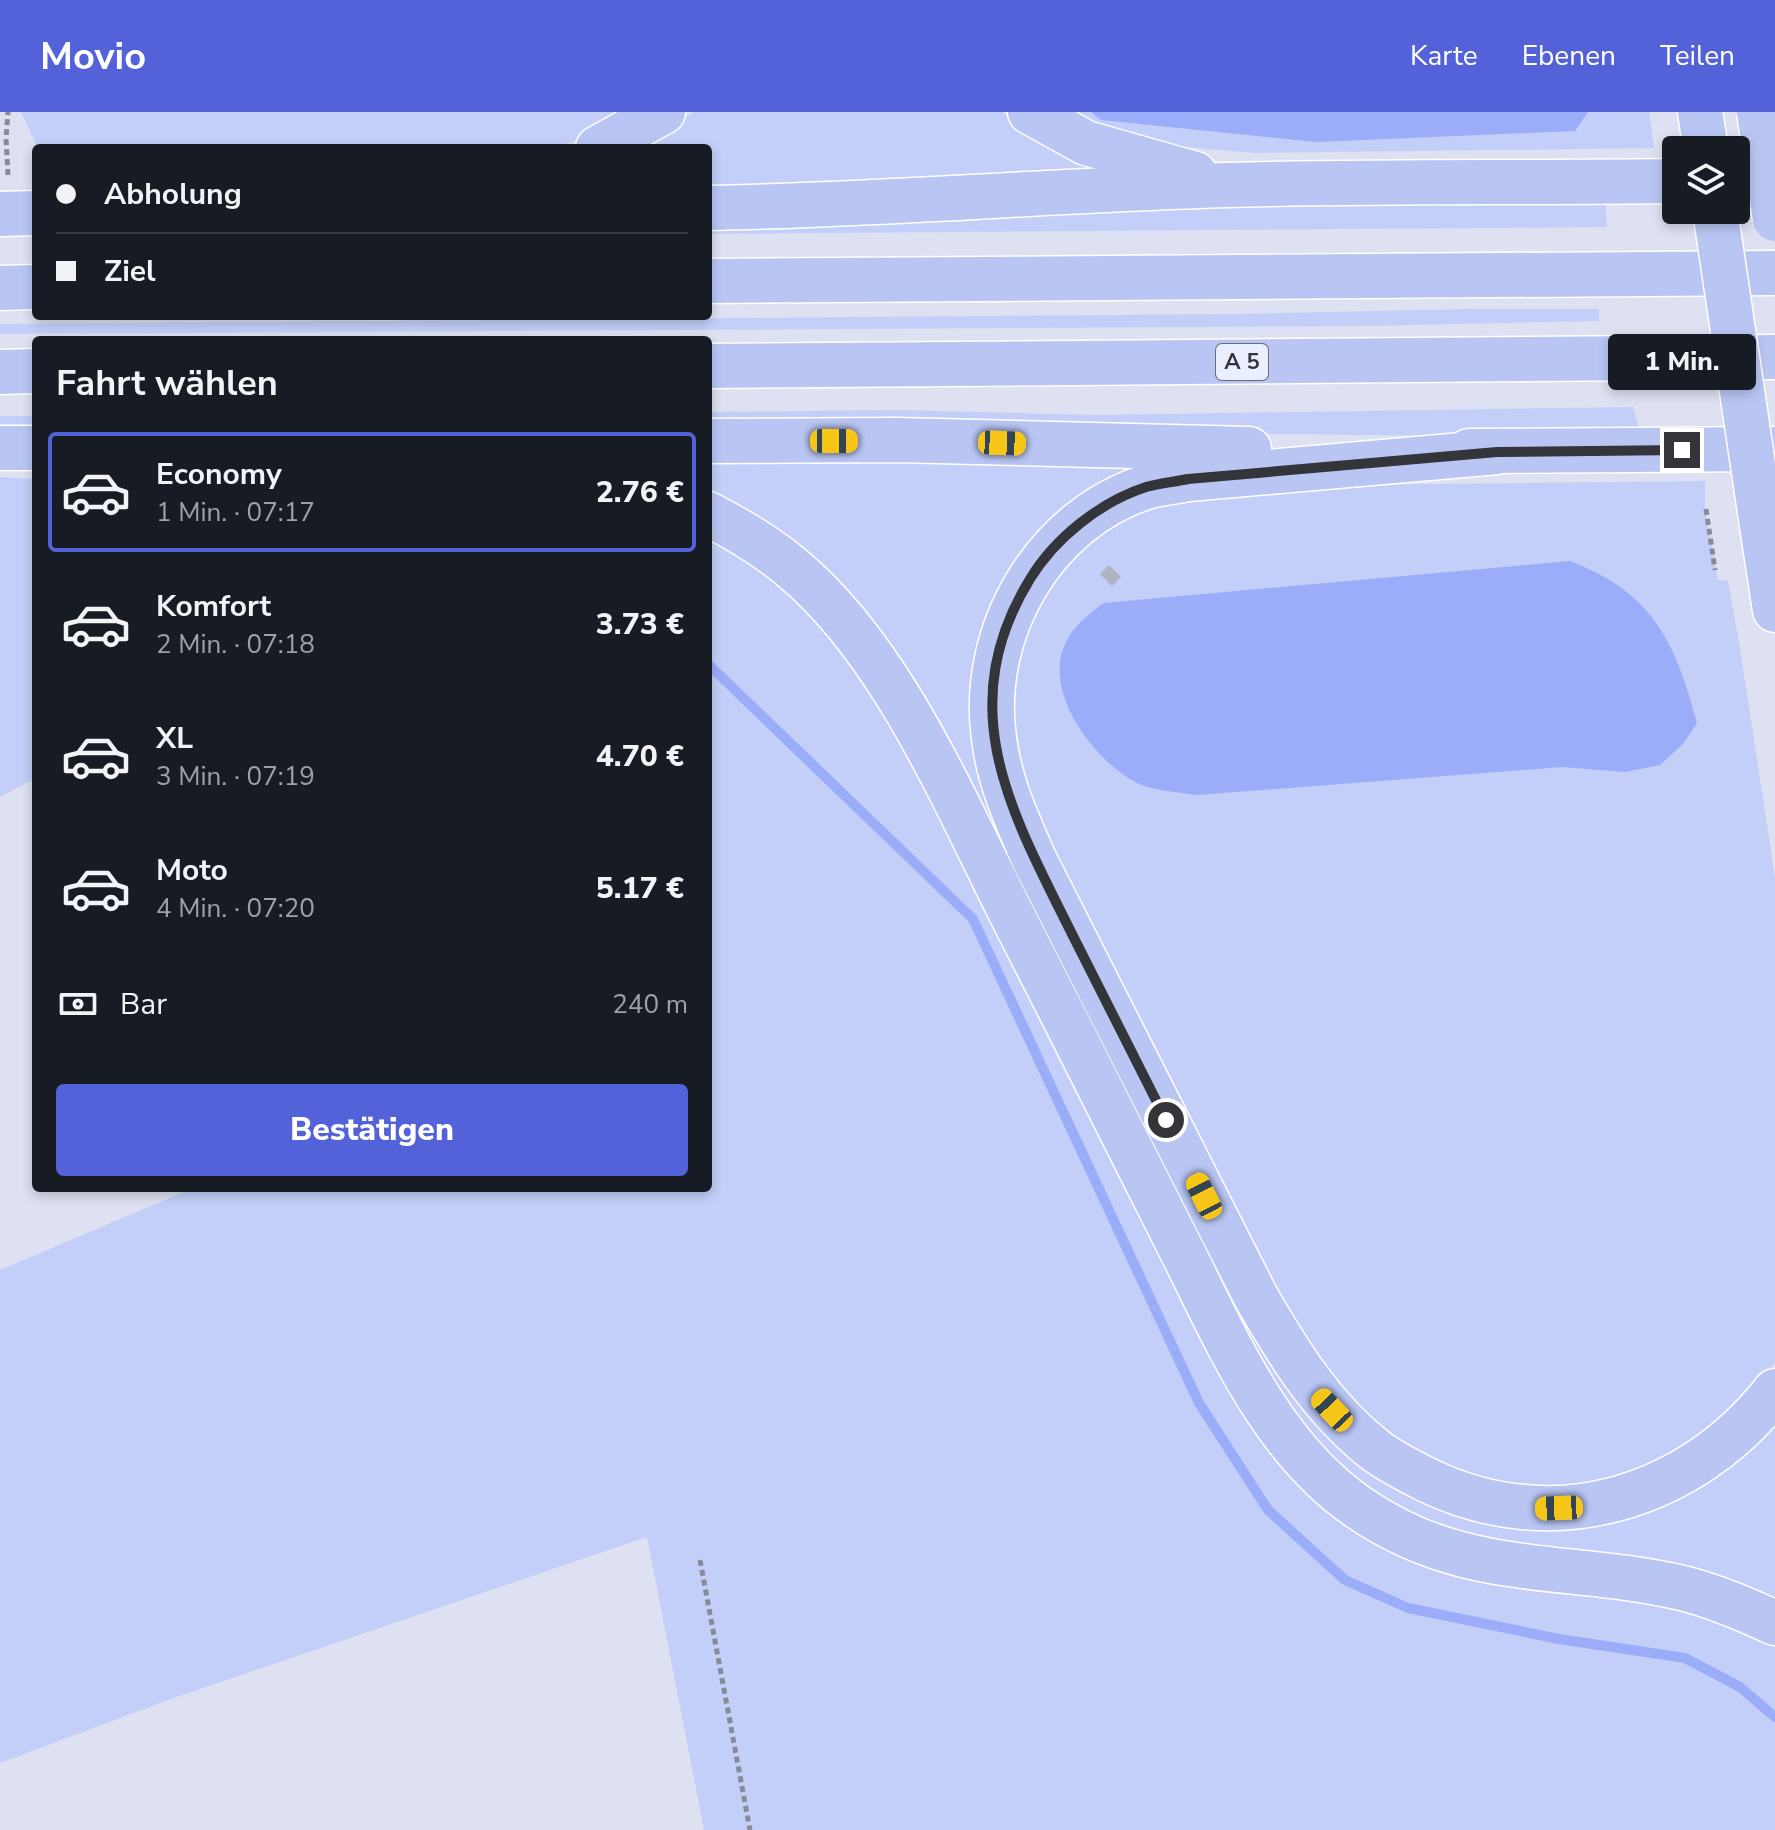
<!DOCTYPE html>
<html lang="de">
<head>
<meta charset="utf-8">
<style>
  body { margin:0; font-family:"Nunito Sans",sans-serif; background:#20242c; color:#f1f3f6; height:100vh; display:flex; flex-direction:column; font-size:30px; white-space:nowrap }
  * { box-sizing:border-box; margin:0 }
  p { font-size:26px; color:#9ea1a6 }
  .icon { flex:none; width:44px; height:44px; fill:none; stroke:currentColor; stroke-width:2; stroke-linecap:round; stroke-linejoin:round }
  .map { position:relative; flex:1; overflow:hidden }
  .side { position:absolute; left:32px; top:224px; width:680px; height:856px; display:flex; flex-direction:column; background:#171b24; border-radius:8px; box-shadow:0 4px 12px #0003 }
  .side>* { flex:none }
  .top-card { position:absolute; left:32px; top:32px; width:680px; height:176px; border-radius:8px; box-shadow:0 4px 12px #0003; display:grid; align-content:center; height:176px; padding:0 24px; background:#171b24 }
  .fabs { position:absolute; left:1662px; top:24px; display:grid; gap:16px }
  .fabs a { display:grid; place-items:center; width:88px; height:88px; border-radius:8px; background:#171b24; box-shadow:0 4px 12px #0003; font-size:40px }
  .end { position:absolute; width:36px; height:36px; margin:-18px; border:10px solid #33353b; background:#fff; box-shadow:0 0 0 4px #fff }
  .from { border-radius:50% }
  .bubble { position:absolute; height:56px; border-radius:8px; background:#171b24; box-shadow:0 4px 12px #0003; font-size:26px; font-weight:800; line-height:56px; text-align:center }
  .car { position:absolute; width:24px; height:48px; margin:-24px -12px; border-radius:10px; box-shadow:0 0 6px 2px #0007; background:linear-gradient(#f5c518 24%,#345 0 40%,#f5c518 0 76%,#345 0 86%,#f5c518 0) }
  .top-card b { display:flex; align-items:center; gap:28px; height:76px; font-size:30px }
  .top-card b+b { border-top:2px solid #363941 }
  .top-card i { width:20px; height:20px; background:#f1f3f6 }
  ul { padding:0; list-style:none }
  li { display:flex; align-items:center; gap:24px; height:120px; margin:0 16px 12px; padding:0 8px; border:4px solid transparent; border-radius:8px }
  li div { flex:1 }
  li b { display:block; font-size:30px }
  li em { font-style:normal; font-weight:800 }
  li.active { border-color:#5362d8 }
  li>.icon { width:72px; height:72px; stroke-width:1.5 }
  h2 { padding:0 24px; font-size:36px; line-height:96px }
  .pay { display:flex; align-items:center; gap:20px; height:88px; padding:0 24px; font-size:30px }
  .pay p { margin-inline-start:auto }
  .button { display:flex; gap:16px; margin-top:auto; padding:16px 24px }
  .button a { flex:1; height:92px; border-radius:8px; background:#5362d8; color:#fff; font-size:32px; font-weight:800; line-height:92px; text-align:center }
  header { display:flex; align-items:center; gap:48px; box-sizing:border-box; height:112px; padding:0 40px; background:#5362d8; color:#fff }
  header strong { font-size:38px }
  nav { display:flex; gap:44px; margin-inline-start:auto; font-size:28px }
  .map>svg:first-child { display:block }
  .green { fill:#c3cff9 }
  .water { fill:#9badf8 }
  .lines { fill:none; stroke-linecap:round; stroke-linejoin:round }
  .stream { stroke:#9badf8; stroke-width:10 }
  .building { fill:#afb4c3 }
  .highway-casing { stroke:#fff; stroke-width:47 }
  .path { stroke:#888b96; stroke-width:5; stroke-dasharray:6 4; stroke-linecap:butt }
  .highway { stroke:#b9c6f4; stroke-width:44 }
  .highway-bridge-casing { stroke:#fff; stroke-width:47; stroke-linecap:butt }
  .highway-bridge { stroke:#b9c6f4; stroke-width:44 }
  .route { stroke:#33353b; stroke-width:10 }
  .labels { text-anchor:middle; dominant-baseline:central; stroke-width:6; stroke-linejoin:round; paint-order:stroke }
  .shield { fill:#eaefff; stroke:#6a6d76; stroke-width:2 }
  .shield-label { font-size:22px; font-weight:bold; fill:#33353b }
</style>
</head>
<body>
<header>
<strong>Movio</strong>
<nav><a>Karte</a><a>Ebenen</a><a>Teilen</a></nav>
</header>
<div class="map">
<svg width="1775" height="1718" viewBox="0 0 1775 1718">
  <rect width="100%" height="100%" fill="#dde1f1"/>
  <g class="green">
    <polygon points="21,0 630,0 572,30 552,36 38,36"/>
    <polygon points="694,0 1002,0 1018,13 1100,56 708,77 708,36 639,36"/>
    <polygon points="1066,0 1649,0 1654,36 1254,41 1163,33 1130,25"/>
    <polygon points="1605,81 1607,115 708,122 708,108"/>
    <polygon points="1470,197 1599,197 1599,209 1364,214 0,222 0,212 1239,202"/>
    <polygon points="1633,295 1642,326 708,316 708,300 895,298 1095,303"/>
    <polygon points="0,304 36,304 36,321 0,322"/>
    <polygon points="790,344 1140,354 1059,401 1025,436 991,489 981,519 973,570 1120,964 1183,1091 1291,1278 1526,1414 1775,1306 1775,1493 1530,1442 1406,1406 1331,1353 1266,1266 964,671 708,386 708,347"/>
    <polygon points="0,365 36,367 36,666 0,685"/>
    <polygon points="1705,369 1705,396 1718,468 1728,469 1739,530 1775,765 1775,1250 1764,1268 1724,1313 1639,1363 1545,1379 1466,1366 1396,1330 1340,1277 1281,1191 1063,761 1031,688 1018,645 1011,580 1024,516 1050,472 1074,443 1117,410 1152,393 1355,373"/>
    <polygon points="708,421 801,486 873,576 1337,1402 1672,1492 1775,1530 1775,1718 704,1718 647,1425 168,1588 0,1651 0,1158 193,1076 708,1076"/>
  </g>
  <g class="water">
    <polygon points="1091,0 1588,0 1575,19 1317,30 1101,8"/>
    <path d="M1570,449C1653,481 1675,529 1697,611L1683,632L1660,653L1625,660L1562,655L1197,683C1179,680 1154,679 1137,671C1094,649 1041,579 1066,530C1075,512 1089,502 1104,491Z"/>
  </g>
  <g class="lines">
    <polyline class="stream" points="708,552 973,807 1199,1291 1268,1398 1345,1468 1408,1496 1559,1527 1685,1546 1740,1575 1775,1605"/>
  </g>
  <polygon class="building" points="1109,453 1121,465 1112,474 1100,462"/>
  <g class="lines">
    <g class="highway-casing">
      <g id="highway">
        <polyline points="1030,0 1086,31 1195,62"/>
        <polyline points="1700,0 1706,38"/>
        <polyline points="598,36 663,0"/>
        <polyline points="1736,69 1775,69"/>
        <path d="M708,96C881,93 1055,78 1228,73C1377,69 1527,71 1676,69"/>
        <polyline points="0,102 36,101"/>
        <polyline points="708,169 1775,161"/>
        <polyline points="0,176 36,175"/>
        <polyline points="708,254 1775,245"/>
        <polyline points="0,260 36,259"/>
        <polyline points="708,329 897,328 1249,337"/>
        <polyline points="0,336 36,336"/>
        <polyline points="1469,339 1775,337"/>
        <path d="M1497,340L1188,367C1174,370 1159,371 1146,375C1043,408 979,521 994,626C999,669 1017,708 1034,747L1256,1185C1289,1242 1322,1296 1375,1338C1391,1350 1409,1359 1427,1368C1553,1429 1691,1387 1775,1279"/>
        <path d="M708,402C737,417 766,434 791,455C891,537 954,688 1011,801C1070,916 1128,1032 1186,1147C1230,1236 1274,1337 1358,1395C1464,1469 1566,1449 1682,1476C1715,1484 1745,1497 1775,1511"/>
        <polyline points="1763,420 1775,498"/>
      </g>
    </g>
    <g class="path">
      <polyline points="8,63 6,26 8,0"/>
      <polyline points="1706,397 1715,458"/>
      <polyline points="700,1448 750,1718"/>
    </g>
    <use href="#highway" class="highway"/>
    <g class="highway-bridge-casing">
      <g id="highway-bridge">
        <polyline points="1759,0 1775,107"/>
        <polyline points="1715,98 1763,420"/>
      </g>
    </g>
    <use href="#highway-bridge" class="highway-bridge"/>
  </g>
  <g class="lines">
    <path class="route" d="M1166,1008C1135,947 1104,886 1073,824C1013,703 950,598 1030,467C1055,426 1100,390 1146,375C1160,371 1174,370 1188,367L1497,340L1682,338"/>
  </g>
  <g class="labels">
    <rect class="shield" x="1216" y="232" width="52" height="36" rx="6"/>
    <g class="shield-label">
      <text x="1242" y="250">A 5</text>
    </g>
  </g>
</svg>
<div class="fabs">
<a><svg class="icon" aria-label="layers" viewBox="0 0 24 24"><path d="M12 4l9 5-9 5-9-5zM3 14l9 5 9-5"/></svg></a>
</div>
<i class="end from" style="left:1166px;top:1008px"></i>
<i class="end" style="left:1682px;top:338px"></i>
<div class="bubble" style="left:1608px;top:222px;width:148px">1 Min.</div>
<i class="car" style="left:834px;top:329px;rotate:90deg"></i>
<i class="car" style="left:1002px;top:331px;rotate:92deg"></i>
<i class="car" style="left:1204px;top:1084px;rotate:333deg"></i>
<i class="car" style="left:1332px;top:1298px;rotate:317deg"></i>
<i class="car" style="left:1559px;top:1396px;rotate:268deg"></i>
<div class="top-card">
<b><i class="from"></i>Abholung</b>
<b><i></i>Ziel</b>
</div>
<section class="side">
<h2>Fahrt wählen</h2>
<ul>
<li class="active"><svg class="icon" aria-label="car" viewBox="0 0 24 24"><path d="M5 17H2v-5l4-1 3-4h7l3 4 3 1v5h-3M9 17h6M6 11h13"/><circle cx="7" cy="17" r="2"/><circle cx="17" cy="17" r="2"/></svg><div><b>Economy</b><p>1 Min. · 07:17</p></div><em>2.76 €</em></li>
<li><svg class="icon" aria-label="car" viewBox="0 0 24 24"><path d="M5 17H2v-5l4-1 3-4h7l3 4 3 1v5h-3M9 17h6M6 11h13"/><circle cx="7" cy="17" r="2"/><circle cx="17" cy="17" r="2"/></svg><div><b>Komfort</b><p>2 Min. · 07:18</p></div><em>3.73 €</em></li>
<li><svg class="icon" aria-label="car" viewBox="0 0 24 24"><path d="M5 17H2v-5l4-1 3-4h7l3 4 3 1v5h-3M9 17h6M6 11h13"/><circle cx="7" cy="17" r="2"/><circle cx="17" cy="17" r="2"/></svg><div><b>XL</b><p>3 Min. · 07:19</p></div><em>4.70 €</em></li>
<li><svg class="icon" aria-label="car" viewBox="0 0 24 24"><path d="M5 17H2v-5l4-1 3-4h7l3 4 3 1v5h-3M9 17h6M6 11h13"/><circle cx="7" cy="17" r="2"/><circle cx="17" cy="17" r="2"/></svg><div><b>Moto</b><p>4 Min. · 07:20</p></div><em>5.17 €</em></li>
</ul>
<div class="pay"><svg class="icon" aria-label="cash" viewBox="0 0 24 24"><path d="M3 7h18v10H3z"/><circle cx="12" cy="12" r="2"/></svg>Bar<p>240 m</p></div>
<div class="button"><a>Bestätigen</a></div>
</section>
</div>
</body>
</html>
